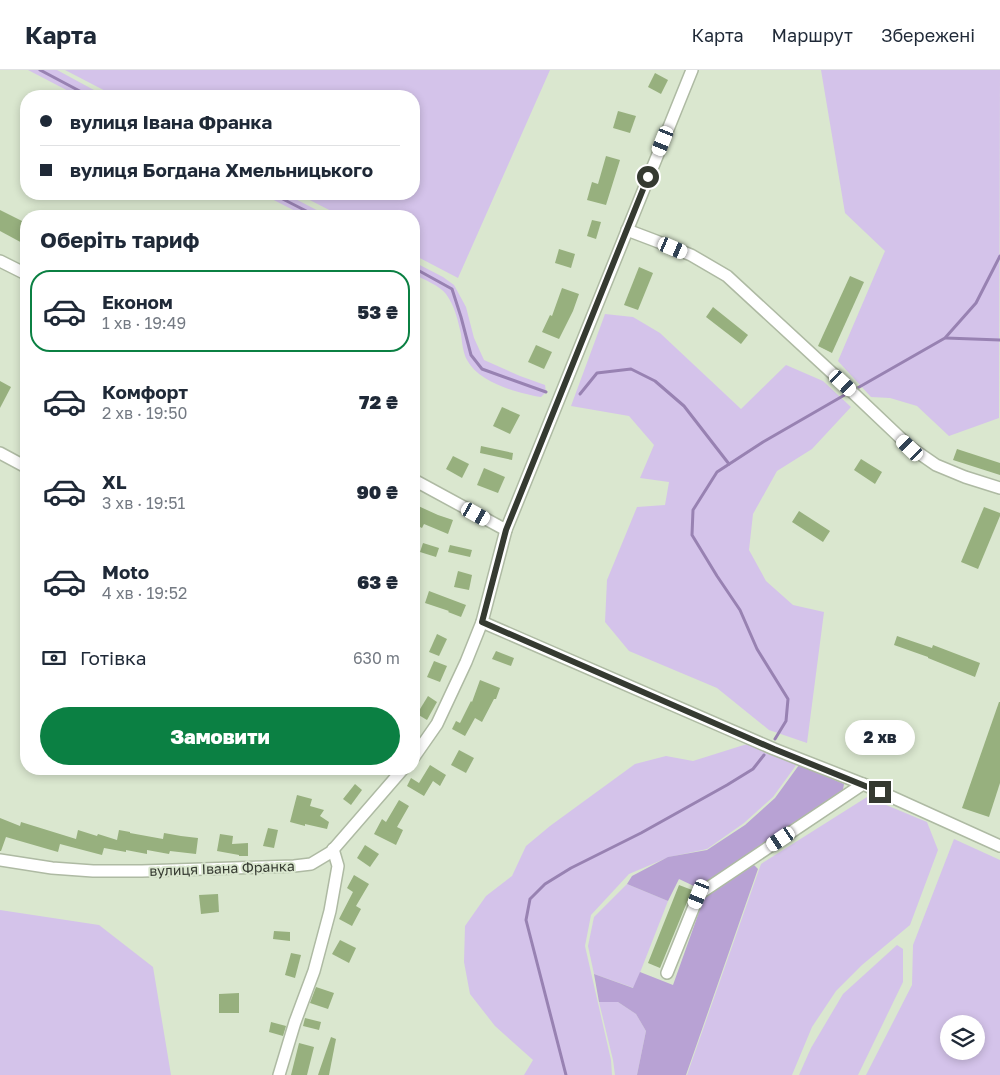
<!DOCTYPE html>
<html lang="uk">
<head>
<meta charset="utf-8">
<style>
  body { margin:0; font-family:"Golos Text",sans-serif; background:#f6f6f7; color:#1f2937; height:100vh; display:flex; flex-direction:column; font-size:19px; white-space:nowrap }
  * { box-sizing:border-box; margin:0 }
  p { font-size:16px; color:#747a83 }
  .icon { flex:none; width:28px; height:28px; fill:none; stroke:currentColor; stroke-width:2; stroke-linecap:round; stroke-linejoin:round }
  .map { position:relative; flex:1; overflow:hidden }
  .drawer { position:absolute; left:20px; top:140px; width:400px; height:565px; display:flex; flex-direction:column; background:#fff; border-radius:20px; box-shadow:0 2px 8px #0003 }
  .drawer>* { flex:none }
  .top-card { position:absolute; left:20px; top:20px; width:400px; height:110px; border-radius:20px; box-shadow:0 2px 8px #0003; display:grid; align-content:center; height:110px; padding:0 20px; background:#fff }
  .controls { position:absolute; left:940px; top:945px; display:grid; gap:10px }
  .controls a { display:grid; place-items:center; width:45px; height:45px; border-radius:50%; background:#fff; box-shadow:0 2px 8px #0003; font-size:25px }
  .end { position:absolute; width:22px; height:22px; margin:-11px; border:6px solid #353a31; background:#fff; box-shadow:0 0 0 2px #fff }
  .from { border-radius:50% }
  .bubble { position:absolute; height:35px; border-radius:18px; background:#fff; box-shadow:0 2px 8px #0003; font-size:16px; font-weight:800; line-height:35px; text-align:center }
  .car { position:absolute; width:15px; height:30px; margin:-15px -8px; border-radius:6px; box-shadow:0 0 4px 1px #0007; background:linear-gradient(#fff 24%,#345 0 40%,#fff 0 76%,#345 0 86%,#fff 0) }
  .top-card b { display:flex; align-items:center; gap:18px; height:48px; font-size:19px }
  .top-card b+b { border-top:1px solid #e0e1e3 }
  .top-card i { width:12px; height:12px; background:#1f2937 }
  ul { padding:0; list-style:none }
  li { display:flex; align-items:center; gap:15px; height:82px; margin:0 10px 8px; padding:0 10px; border:2px solid transparent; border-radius:20px }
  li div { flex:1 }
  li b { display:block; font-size:19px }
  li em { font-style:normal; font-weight:800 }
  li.on { border-color:#0b8043 }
  li>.icon { width:45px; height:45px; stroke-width:1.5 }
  h2 { padding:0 20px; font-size:22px; line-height:60px }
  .pay { display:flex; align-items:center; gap:12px; height:55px; padding:0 20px; font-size:19px }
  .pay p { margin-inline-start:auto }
  .button { display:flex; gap:10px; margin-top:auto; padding:10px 20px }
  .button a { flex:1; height:58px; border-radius:30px; background:#0b8043; color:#fff; font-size:20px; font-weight:800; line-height:58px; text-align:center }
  header { display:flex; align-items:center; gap:30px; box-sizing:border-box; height:70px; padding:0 25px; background:#fff; border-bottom:1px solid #e0e1e3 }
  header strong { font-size:24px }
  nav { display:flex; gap:28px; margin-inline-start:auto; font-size:18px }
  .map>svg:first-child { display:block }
  .green { fill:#d4c3ea; fill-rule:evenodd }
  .forest { fill:#b8a2d4 }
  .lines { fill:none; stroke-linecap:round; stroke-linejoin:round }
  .stream { stroke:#9882b2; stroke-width:3 }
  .building { fill:#97b07e }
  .minor-casing { stroke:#aebaa3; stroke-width:14 }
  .minor { stroke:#fff; stroke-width:11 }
  .route { stroke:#353a31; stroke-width:6 }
  .labels { text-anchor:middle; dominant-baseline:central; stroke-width:4; stroke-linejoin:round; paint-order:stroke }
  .street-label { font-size:14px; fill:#353a31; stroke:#dae7cf }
</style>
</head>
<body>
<header>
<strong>Карта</strong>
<nav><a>Карта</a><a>Маршрут</a><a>Збережені</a></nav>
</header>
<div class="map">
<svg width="1000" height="1005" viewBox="0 0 1000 1005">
  <rect width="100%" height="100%" fill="#dae7cf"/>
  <g class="green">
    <polygon points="28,0 57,0 105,26 78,26"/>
    <polygon points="65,0 550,0 458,208 414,185 414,146 341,146 298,124 414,124 414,26 115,26"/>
    <polygon points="821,0 1000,0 999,348 949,366 917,336 890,328 871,327 838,291 885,181 845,143"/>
    <polygon points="262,124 286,124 328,146 305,146"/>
    <path d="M414,192L443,207L454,215L466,237L474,268L484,290L520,306L545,315L546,322L541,327C518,323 479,313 467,290C463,283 462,272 461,264C458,251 455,236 446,224C439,215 424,210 414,204Z"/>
    <polygon points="605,244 633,247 660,263 741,339 786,295 823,311 851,337 812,379 777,401 753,444 749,480 766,511 793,535 824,542 807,673 769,660 717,618 629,581 605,552 607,510 637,437 665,435 669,412 640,408 654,375 629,346 571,336"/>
    <polygon points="747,674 797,694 773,727 744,753 707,779 669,787 629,804 591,845 585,876 611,990 612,1005 524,1005 533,990 495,956 470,924 464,892 465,856 486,826 512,806 526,776 550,756 635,694 666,686 693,691"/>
    <polygon points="867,727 927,752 938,780 910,855 862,895 836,921 812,957 792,1005 687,1005 761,794"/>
    <path d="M954,769L1000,790V1005H866L912,915L913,875ZM949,954H976V981H949Z"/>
    <polygon points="627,814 668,831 634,918 594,904 588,876 594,847"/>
    <polygon points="0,840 99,855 153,897 171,1005 0,1005"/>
    <polygon points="897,875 903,879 903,912 858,1005 799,1005 811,978 843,924"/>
    <polygon points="599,932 618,932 636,944 646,961 637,1005 615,1005 613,990"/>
  </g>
  <g class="forest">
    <polygon points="799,695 844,714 842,725 703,817 696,817 679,809 668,831 627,814 632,806 668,787 707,780 745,755 775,728"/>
    <polygon points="754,795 758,799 686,1005 637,1005 646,961 636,944 618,932 599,932 594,904 633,918 640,902 673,915 704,828"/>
  </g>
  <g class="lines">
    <g class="stream">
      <polyline points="40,0 89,26"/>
      <polyline points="273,124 316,146"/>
      <polyline points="414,198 452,219 461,247 471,285 482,299 546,322"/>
      <polyline points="946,268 1000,270"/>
      <polyline points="854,320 945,268 976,233 1000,186"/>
      <polyline points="580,324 597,303 631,299 655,311 684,336 729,394"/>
      <polyline points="775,669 786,651 788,629 757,579 740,540 717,506 692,465 693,440 717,402 763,372 848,323"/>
      <polyline points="566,1005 526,850 530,829 545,814 571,798 641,763 727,715 753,699 764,685"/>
    </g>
  </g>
  <g class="building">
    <polygon points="655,3 668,10 661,24 648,17"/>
    <polygon points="618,41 636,46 630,63 613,58"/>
    <polygon points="606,86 620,90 606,135 587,130 592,112 598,114"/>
    <polygon points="0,140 26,153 26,175 0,161"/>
    <polygon points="592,150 601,152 596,169 587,166"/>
    <polygon points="559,179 575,184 571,198 555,193"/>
    <polygon points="639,197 653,203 638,240 624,235"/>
    <polygon points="850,206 864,212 832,283 818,276"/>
    <polygon points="562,218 579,224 573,241 559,269 542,262 550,245 552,246"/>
    <polygon points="713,237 748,265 741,274 706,247"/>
    <polygon points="536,275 552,282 544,299 528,292"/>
    <polygon points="0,311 11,317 0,338"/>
    <polygon points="502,337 520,345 510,364 493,356"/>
    <polygon points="481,376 513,383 512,390 480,383"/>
    <polygon points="957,379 1000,393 1000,405 953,390"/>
    <polygon points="453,386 469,394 462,408 446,399"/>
    <polygon points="861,389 882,402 875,414 854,400"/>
    <polygon points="484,398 505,407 498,423 477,415"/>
    <polygon points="416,435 438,445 453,450 448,464 424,454 422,458 414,454 414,439"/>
    <polygon points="984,437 1000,443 1000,446 978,499 961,492"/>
    <polygon points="799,441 830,461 823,472 792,452"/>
    <polygon points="423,473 439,478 436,487 420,482"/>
    <polygon points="450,475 472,480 470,487 448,482"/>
    <polygon points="458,501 472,505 469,520 454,517"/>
    <polygon points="429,521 466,535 461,547 448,542 449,541 425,533"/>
    <polygon points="437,564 447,569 439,586 429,582"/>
    <polygon points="897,566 932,578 933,575 980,593 975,607 928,588 928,587 894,575"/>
    <polygon points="496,581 514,588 511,596 492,589"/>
    <polygon points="434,591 447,596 440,612 427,607"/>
    <polygon points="480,610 500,618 496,629 494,629 482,652 475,648 465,666 452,659 456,651 460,653 471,631 472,632"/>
    <polygon points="428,626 437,632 427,650 417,644"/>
    <polygon points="999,632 1000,632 1000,713 989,747 962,738"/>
    <polygon points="459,680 474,688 466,703 451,695"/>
    <polygon points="430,695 446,705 440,716 433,711 424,726 407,716 411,708 419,713"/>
    <polygon points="355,714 362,720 351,735 343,729"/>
    <polygon points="297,725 312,729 310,736 324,740 320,746 329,752 327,759 305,754 305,756 290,752"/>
    <polygon points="399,730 409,736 397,757 403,760 396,775 374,764 382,749 386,752"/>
    <polygon points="0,748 20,756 21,752 76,769 78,760 97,766 98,764 117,770 119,760 130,762 130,763 163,769 164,763 181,766 198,768 196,784 170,781 169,784 147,780 147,784 126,780 126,782 104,778 102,785 60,774 58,782 6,767 1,781 0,781"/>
    <polygon points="268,758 278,760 274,778 263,776"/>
    <polygon points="220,764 233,766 232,774 248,773 248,786 239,786 239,785 217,781"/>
    <polygon points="365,775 379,784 370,797 357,788"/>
    <polygon points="354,805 369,814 356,836 361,839 352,856 339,849 353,822 347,818"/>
    <polygon points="679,815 692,820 660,898 648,893"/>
    <polygon points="218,824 219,842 201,844 199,825"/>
    <polygon points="274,861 290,862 290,871 273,869"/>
    <polygon points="340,870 356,878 349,893 332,884"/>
    <polygon points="291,883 301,885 295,908 285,905"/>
    <polygon points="316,917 334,923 328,939 310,933"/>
    <polygon points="239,923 239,943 219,943 219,924"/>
    <polygon points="305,948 321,952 319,960 303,956"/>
    <polygon points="271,952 286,956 283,966 269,962"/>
    <polygon points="331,967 336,969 329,1005 318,1005"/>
    <polygon points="299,973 314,977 307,1005 291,1005"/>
  </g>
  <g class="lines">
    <g class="minor-casing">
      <g id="minor">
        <polyline points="627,160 656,171 691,185 727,206 830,301 910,377 936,395 965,407 1000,418"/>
        <polyline points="0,191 26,204"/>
        <polyline points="0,383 26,397"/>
        <polyline points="414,410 506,460"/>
        <polyline points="482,552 774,679 863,714 1000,776"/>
        <polyline points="414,687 437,654 466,592 482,552 506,460 692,0"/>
        <polyline points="0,790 52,798 93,801 142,801 294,796 311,794 331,782 403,699"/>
        <polyline points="667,903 699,824 863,714"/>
        <polyline points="279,1005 295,952 314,901 330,841 338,796 333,779"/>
      </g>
    </g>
    <use href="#minor" class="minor"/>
  </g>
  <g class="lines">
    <polyline class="route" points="648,107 506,460 482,552 774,679 880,722"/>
  </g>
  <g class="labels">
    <g class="street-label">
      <text transform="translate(222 798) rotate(-2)">вулиця Івана Франка</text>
    </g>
  </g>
</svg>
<div class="controls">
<a><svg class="icon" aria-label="layers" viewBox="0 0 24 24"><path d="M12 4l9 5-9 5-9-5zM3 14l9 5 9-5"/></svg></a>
</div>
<i class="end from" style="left:648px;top:107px"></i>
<i class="end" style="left:880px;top:722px"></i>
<div class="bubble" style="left:845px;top:650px;width:70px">2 хв</div>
<i class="car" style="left:663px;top:71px;rotate:202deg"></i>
<i class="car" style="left:673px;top:178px;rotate:113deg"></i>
<i class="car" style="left:843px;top:313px;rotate:133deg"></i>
<i class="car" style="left:910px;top:378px;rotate:314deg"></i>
<i class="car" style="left:476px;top:444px;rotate:119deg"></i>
<i class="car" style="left:781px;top:769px;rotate:236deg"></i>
<i class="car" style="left:699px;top:824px;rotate:202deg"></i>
<div class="top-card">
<b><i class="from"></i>вулиця Івана Франка</b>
<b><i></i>вулиця Богдана Хмельницького</b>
</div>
<section class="drawer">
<h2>Оберіть тариф</h2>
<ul>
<li class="on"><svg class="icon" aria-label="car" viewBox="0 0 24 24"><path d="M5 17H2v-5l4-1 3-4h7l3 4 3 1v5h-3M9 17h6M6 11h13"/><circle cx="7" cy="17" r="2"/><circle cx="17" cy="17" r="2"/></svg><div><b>Економ</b><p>1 хв · 19:49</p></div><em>53 ₴</em></li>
<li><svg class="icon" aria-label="car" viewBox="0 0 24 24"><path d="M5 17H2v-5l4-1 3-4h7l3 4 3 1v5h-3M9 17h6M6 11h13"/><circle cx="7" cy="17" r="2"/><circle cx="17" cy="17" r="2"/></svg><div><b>Комфорт</b><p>2 хв · 19:50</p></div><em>72 ₴</em></li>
<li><svg class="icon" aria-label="car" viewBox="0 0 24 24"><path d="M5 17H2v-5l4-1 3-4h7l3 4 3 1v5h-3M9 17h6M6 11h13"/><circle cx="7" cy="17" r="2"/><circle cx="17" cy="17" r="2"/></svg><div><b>XL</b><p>3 хв · 19:51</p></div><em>90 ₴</em></li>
<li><svg class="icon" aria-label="car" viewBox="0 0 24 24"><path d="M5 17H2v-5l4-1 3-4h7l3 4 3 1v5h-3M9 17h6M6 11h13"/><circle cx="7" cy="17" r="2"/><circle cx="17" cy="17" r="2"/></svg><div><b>Moto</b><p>4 хв · 19:52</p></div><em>63 ₴</em></li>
</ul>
<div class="pay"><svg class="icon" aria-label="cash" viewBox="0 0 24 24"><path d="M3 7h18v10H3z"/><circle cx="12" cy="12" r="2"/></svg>Готівка<p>630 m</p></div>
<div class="button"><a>Замовити</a></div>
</section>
</div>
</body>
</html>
